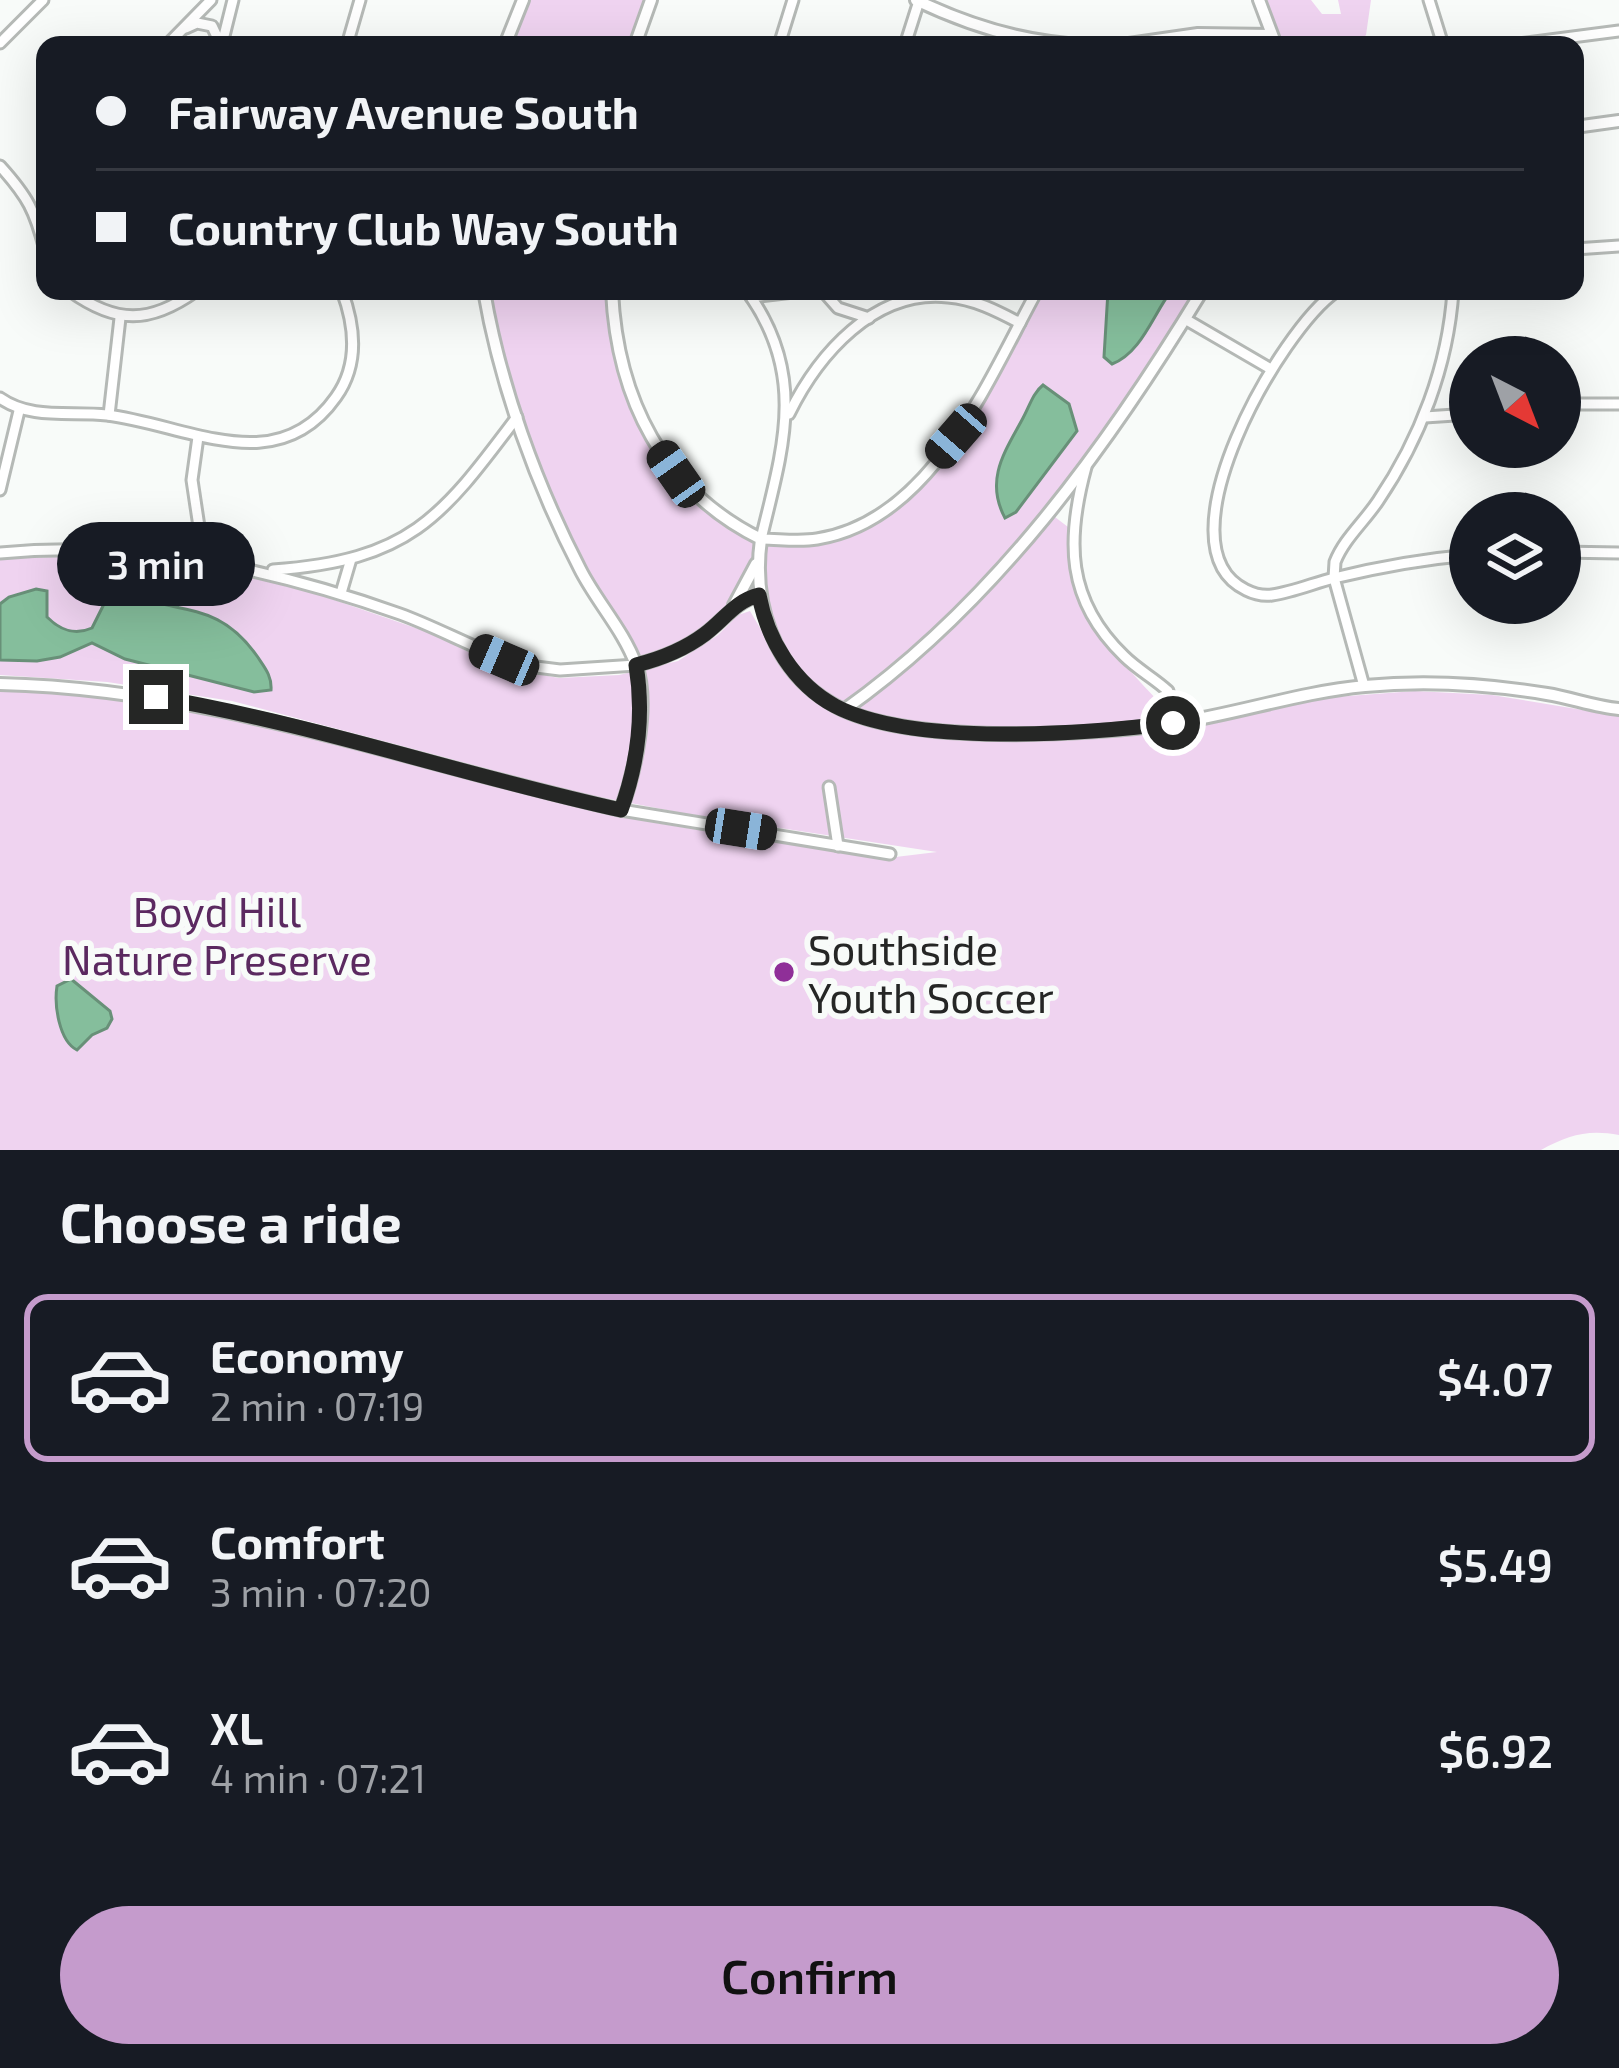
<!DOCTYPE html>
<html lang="en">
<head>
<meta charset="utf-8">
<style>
  body { margin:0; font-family:"Exo 2",sans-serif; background:#20242c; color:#f1f3f6; height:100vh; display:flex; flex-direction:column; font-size:45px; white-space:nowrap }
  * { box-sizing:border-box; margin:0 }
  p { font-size:39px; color:#9ea1a6 }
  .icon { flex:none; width:66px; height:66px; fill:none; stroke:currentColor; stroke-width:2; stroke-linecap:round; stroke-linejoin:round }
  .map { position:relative; height:1150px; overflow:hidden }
  .drawer { display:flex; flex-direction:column; background:#171b24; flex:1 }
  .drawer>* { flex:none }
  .banner { position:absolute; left:36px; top:36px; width:1548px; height:264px; border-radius:24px; box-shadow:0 12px 48px #0002; display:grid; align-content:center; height:264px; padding:0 60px; background:#171b24 }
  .needle { width:78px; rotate:138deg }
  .fabs { position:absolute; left:1449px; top:336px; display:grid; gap:24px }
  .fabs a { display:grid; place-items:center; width:132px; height:132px; border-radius:50%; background:#171b24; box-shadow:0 12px 48px #0002; font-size:60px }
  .end { position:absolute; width:54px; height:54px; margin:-27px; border:15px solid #252625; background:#fff; box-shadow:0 0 0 6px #fff }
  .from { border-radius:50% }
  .bubble { position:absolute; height:84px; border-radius:42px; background:#171b24; box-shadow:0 12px 48px #0002; font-size:39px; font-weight:600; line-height:84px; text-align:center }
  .car { position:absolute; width:36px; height:72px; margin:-36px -18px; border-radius:15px; box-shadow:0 0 9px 3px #0007; background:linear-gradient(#222 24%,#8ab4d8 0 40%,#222 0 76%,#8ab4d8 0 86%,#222 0) }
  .banner b { display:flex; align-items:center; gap:42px; height:114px; font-size:45px }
  .banner b+b { border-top:3px solid #363941 }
  .banner i { width:30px; height:30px; background:#f1f3f6 }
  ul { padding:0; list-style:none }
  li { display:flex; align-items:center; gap:36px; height:168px; margin:0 24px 18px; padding:0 36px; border:6px solid transparent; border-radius:24px }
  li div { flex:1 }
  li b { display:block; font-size:45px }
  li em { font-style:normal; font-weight:600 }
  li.current { border-color:#c59bcc }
  li>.icon { width:108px; height:108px; stroke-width:1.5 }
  h2 { padding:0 60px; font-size:54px; line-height:144px }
  .button { display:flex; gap:24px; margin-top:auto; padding:24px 60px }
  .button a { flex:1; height:138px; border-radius:72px; background:#c59bcc; color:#111; font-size:48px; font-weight:600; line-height:138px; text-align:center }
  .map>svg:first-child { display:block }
  .green { fill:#efd3f0 }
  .water { fill:#85be9c; stroke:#689078; stroke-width:3 }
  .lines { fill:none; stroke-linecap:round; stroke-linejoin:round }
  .minor-casing { stroke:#b5b9b6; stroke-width:15 }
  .tertiary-casing { stroke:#b5b9b6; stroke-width:16 }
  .minor { stroke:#fff; stroke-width:9 }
  .tertiary { stroke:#fff; stroke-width:10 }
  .route { stroke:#252625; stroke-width:15 }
  .poi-dot { fill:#8f2f98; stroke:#f8fbf9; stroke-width:4.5 }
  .labels { text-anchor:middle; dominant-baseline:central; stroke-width:12; stroke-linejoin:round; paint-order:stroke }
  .park-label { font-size:42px; fill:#5b2960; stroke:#f8fbf9 }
  .poi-label { font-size:42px; fill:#252625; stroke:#f8fbf9; text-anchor:start }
</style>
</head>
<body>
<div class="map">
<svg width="1619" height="1150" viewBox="0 0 1619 1150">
  <rect width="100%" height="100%" fill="#f8fbf9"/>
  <g class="green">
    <polygon points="527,0 647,0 630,45 509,45"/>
    <polygon points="1263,0 1311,0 1322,14 1341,14 1338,0 1371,0 1366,35 1357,45 1280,45"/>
    <path d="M488,291H608L622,377L674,477L719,521L757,540L756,597L682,644L637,661C619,629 597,597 581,564C539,475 510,386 488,291Z"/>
    <path d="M1040,291H1197C1098,445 992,591 847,707C785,680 754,607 765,543L857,530L938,464L985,402Z"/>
    <path d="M1051,514L1068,527C1066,605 1118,660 1169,712V719C1066,730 958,740 857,710C930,651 990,585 1051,514Z"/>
    <path d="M84,556L203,567L291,585L433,634L498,667L559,678L619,675L678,661L718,635L738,615L750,611L786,672L821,706L852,721L928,735L1023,741L1106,737L1202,724L1322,698L1415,691L1492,695L1619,716V1135C1588,1129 1568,1135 1541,1150H0V690L95,696L200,710L320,736L514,791L650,822L879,859L937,852L682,813L579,793L232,701L107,682L0,675V559Z"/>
  </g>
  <g class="water">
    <path d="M1108,291H1171C1153,315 1141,353 1112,364L1104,357Z"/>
    <path d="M1043,385L1069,404L1077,431L1016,512L1005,518C984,479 1006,450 1023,418C1030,405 1033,393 1043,385Z"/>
    <path d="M36,589L47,591V617C60,630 74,636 92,628L106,600L124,592C179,616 217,599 257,656C265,668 272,676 271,690L254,692L125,659L92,643L60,657L37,661L0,660V604L9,597Z"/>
    <path d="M71,979L110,1011L112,1019L107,1028L92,1035L77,1050C59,1041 54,1005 57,986Z"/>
  </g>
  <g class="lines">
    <g class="minor-casing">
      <g id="minor">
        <polyline points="1429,0 1443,45"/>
        <polyline points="186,28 197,23 212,26 221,45"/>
        <polyline points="223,40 233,0"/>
        <polyline points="0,43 43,0"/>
        <polyline points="167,45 211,0"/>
        <polyline points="347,45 360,0"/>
        <polyline points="779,45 793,0"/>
        <polyline points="905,45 919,1"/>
        <polyline points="1510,45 1619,31"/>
        <path d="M0,166C28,197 35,211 45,250"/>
        <polyline points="1575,249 1619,246"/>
        <path d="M70,291C116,324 150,324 196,291"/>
        <polyline points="747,291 751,297 802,291"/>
        <polyline points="823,291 838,308 869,318"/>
        <path d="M1337,291C1281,328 1155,547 1246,590C1254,594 1264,596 1272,595C1293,592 1314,583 1334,578C1379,567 1424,559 1470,555"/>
        <path d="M751,297C807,379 782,451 761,539C779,539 799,542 817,539C932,521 988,380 1037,291"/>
        <polyline points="1185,319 1271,369"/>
        <path d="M0,398C31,420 70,411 107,415C188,425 277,481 336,397C359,365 355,326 342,291"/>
        <polyline points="1560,404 1619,404"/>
        <path d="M789,414C818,355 874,289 948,297C974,299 997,311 1020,323"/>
        <polyline points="109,415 120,318"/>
        <polyline points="1425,417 1470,414"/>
        <polyline points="198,437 192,480 204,560"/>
        <path d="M1086,467C1066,540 1066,600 1124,656C1138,670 1154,678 1168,691L1173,723"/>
        <polyline points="0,490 19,411"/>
        <polyline points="1560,552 1619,553"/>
        <path d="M0,553C138,540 271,568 400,614C444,630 483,654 528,666L560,670L636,665"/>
        <path d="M273,570C409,560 440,520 517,417"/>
        <polyline points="341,593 351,559"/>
        <path d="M1364,686L1334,578L1335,562C1344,539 1364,522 1378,501C1420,439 1448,366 1453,291"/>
        <polyline points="829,787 838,846"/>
        <polyline points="621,810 890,854"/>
      </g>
    </g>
    <g class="tertiary-casing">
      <g id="tertiary">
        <path d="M916,0C970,26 1025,43 1085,45"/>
        <polyline points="1259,0 1276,45"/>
        <polyline points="505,45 523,0"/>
        <polyline points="635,45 651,0"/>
        <polyline points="1122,45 1198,34 1271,35"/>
        <polyline points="1575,127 1619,121"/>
        <path d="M612,291C617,398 663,491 761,539C752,603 773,670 832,704C905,747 1093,735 1176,723C1240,713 1301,692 1365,686C1426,680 1487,684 1547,694C1572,698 1595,707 1619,709"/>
        <polyline points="734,605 756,564"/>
        <path d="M636,665C660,659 685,649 705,634C725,619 735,602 759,595"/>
        <path d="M0,684C215,689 414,764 621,810C635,772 650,704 636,665C624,631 596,601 580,569C536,484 500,385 484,291"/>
        <path d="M844,710C994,604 1108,446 1202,291"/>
      </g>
    </g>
    <use href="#minor" class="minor"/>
    <use href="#tertiary" class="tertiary"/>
  </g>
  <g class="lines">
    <path class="route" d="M156,697C314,724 465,776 621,810C638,763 644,714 636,665C660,659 685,649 705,634C725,619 735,601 759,595C767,639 794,684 835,706C914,747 1085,734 1173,723"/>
  </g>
  <circle class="poi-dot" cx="784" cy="972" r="12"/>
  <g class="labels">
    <g class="park-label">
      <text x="217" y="910">Boyd Hill<tspan x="217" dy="48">Nature Preserve</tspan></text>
    </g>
    <g class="poi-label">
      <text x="808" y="948">Southside<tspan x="808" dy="48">Youth Soccer</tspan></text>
    </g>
  </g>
</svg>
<div class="fabs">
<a><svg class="needle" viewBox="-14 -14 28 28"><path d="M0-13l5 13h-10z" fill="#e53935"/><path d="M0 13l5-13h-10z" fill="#9ea1a6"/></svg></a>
<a><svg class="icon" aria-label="layers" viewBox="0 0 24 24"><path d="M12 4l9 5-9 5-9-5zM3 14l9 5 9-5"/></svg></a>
</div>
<i class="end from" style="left:1173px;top:723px"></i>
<i class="end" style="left:156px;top:697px"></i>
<div class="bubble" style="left:57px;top:522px;width:198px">3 min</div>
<i class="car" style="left:956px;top:436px;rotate:221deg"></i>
<i class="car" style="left:676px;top:474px;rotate:325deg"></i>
<i class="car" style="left:504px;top:660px;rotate:293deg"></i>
<i class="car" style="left:741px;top:829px;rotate:99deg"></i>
<div class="banner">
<b><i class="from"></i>Fairway Avenue South</b>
<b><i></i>Country Club Way South</b>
</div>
</div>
<section class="drawer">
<h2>Choose a ride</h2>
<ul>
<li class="current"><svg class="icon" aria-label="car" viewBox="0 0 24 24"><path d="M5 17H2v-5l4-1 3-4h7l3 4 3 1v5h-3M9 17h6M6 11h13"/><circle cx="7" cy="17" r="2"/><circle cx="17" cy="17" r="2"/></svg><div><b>Economy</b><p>2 min · 07:19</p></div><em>$4.07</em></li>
<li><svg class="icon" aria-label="car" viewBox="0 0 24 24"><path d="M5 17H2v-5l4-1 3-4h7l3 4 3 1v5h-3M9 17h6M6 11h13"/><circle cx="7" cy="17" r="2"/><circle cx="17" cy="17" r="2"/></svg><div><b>Comfort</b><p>3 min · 07:20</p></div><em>$5.49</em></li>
<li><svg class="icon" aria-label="car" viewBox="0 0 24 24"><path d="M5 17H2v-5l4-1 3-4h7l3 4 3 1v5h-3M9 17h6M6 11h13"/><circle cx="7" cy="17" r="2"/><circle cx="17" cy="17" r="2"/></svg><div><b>XL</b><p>4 min · 07:21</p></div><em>$6.92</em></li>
</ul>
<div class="button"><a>Confirm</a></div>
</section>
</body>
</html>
